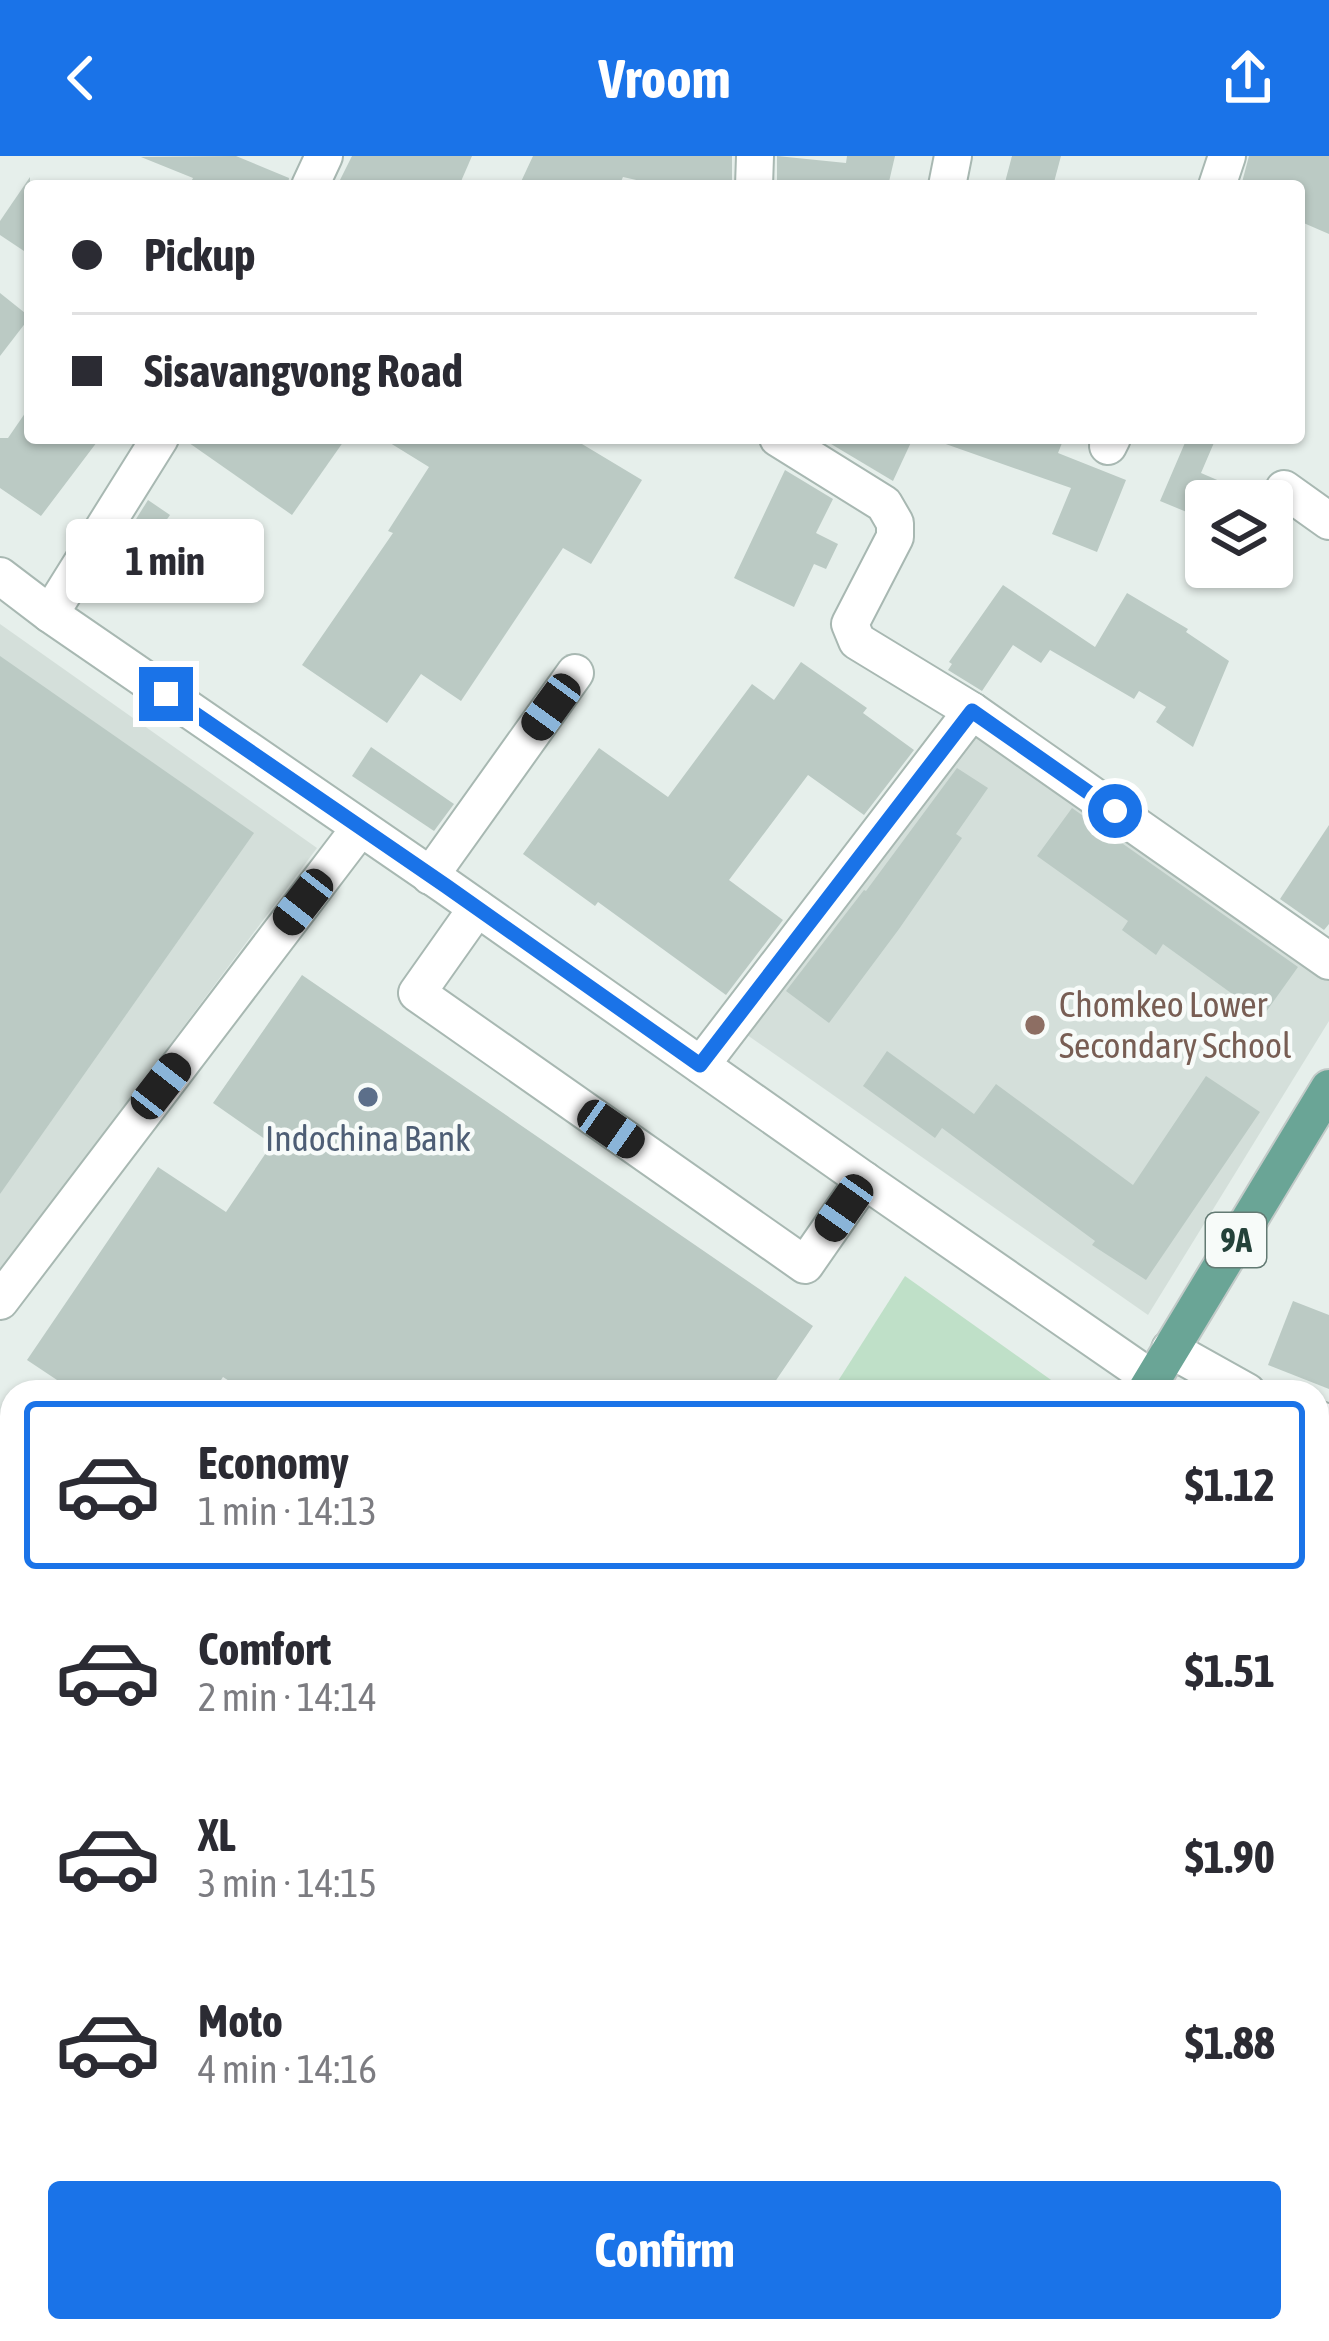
<!DOCTYPE html>
<html lang="en">
<head>
<meta charset="utf-8">
<style>
  body { margin:0; font-family:"Asap Condensed",sans-serif; background:#f7f7f7; color:#2b2b33; height:100vh; display:flex; flex-direction:column; font-size:45px; white-space:nowrap }
  * { box-sizing:border-box; margin:0 }
  p { font-size:39px; color:#7c7c81 }
  .icon { flex:none; width:66px; height:66px; fill:none; stroke:currentColor; stroke-width:2; stroke-linecap:round; stroke-linejoin:round }
  .map { position:relative; flex:1; overflow:hidden }
  .details { position:absolute; left:0px; top:1224px; width:1329px; height:963px; display:flex; flex-direction:column; background:#fff; border-radius:36px 36px 0 0; box-shadow:0 3px 9px #0004 }
  .details>* { flex:none }
  .hud { position:absolute; left:24px; top:24px; width:1281px; height:264px; border-radius:12px; box-shadow:0 3px 9px #0004; display:grid; align-content:center; height:264px; padding:0 48px; background:#fff }
  .controls { position:absolute; left:1185px; top:324px; display:grid; gap:24px }
  .controls a { display:grid; place-items:center; width:108px; height:108px; border-radius:12px; background:#fff; box-shadow:0 3px 9px #0004; font-size:60px }
  .end { position:absolute; width:54px; height:54px; margin:-27px; border:15px solid #1a73e8; background:#fff; box-shadow:0 0 0 6px #fff }
  .from { border-radius:50% }
  .bubble { position:absolute; height:84px; border-radius:12px; background:#fff; box-shadow:0 3px 9px #0004; font-size:39px; font-weight:700; line-height:84px; text-align:center }
  .car { position:absolute; width:36px; height:72px; margin:-36px -18px; border-radius:15px; box-shadow:0 0 9px 3px #0007; background:linear-gradient(#222 24%,#8ab4d8 0 40%,#222 0 76%,#8ab4d8 0 86%,#222 0) }
  .hud b { display:flex; align-items:center; gap:42px; height:114px; font-size:45px }
  .hud b+b { border-top:3px solid #e1e1e2 }
  .hud i { width:30px; height:30px; background:#2b2b33 }
  ul { padding:21px 0 0; list-style:none }
  li { display:flex; align-items:center; gap:36px; height:168px; margin:0 24px 18px; padding:0 24px; border:6px solid transparent; border-radius:12px }
  li div { flex:1 }
  li b { display:block; font-size:45px }
  li em { font-style:normal; font-weight:700 }
  li.selected { border-color:#1a73e8 }
  li>.icon { width:108px; height:108px; stroke-width:1.5 }
  .cta { display:flex; gap:24px; margin-top:auto; padding:24px 48px }
  .cta a { flex:1; height:138px; border-radius:12px; background:#1a73e8; color:#fff; font-size:48px; font-weight:700; line-height:138px; text-align:center }
  header { display:flex; justify-content:space-between; align-items:center; height:156px; padding:0 48px; background:#1a73e8; color:#fff; font-size:54px; font-weight:700 }
  .map>svg:first-child { display:block }
  .built { fill:#d4dfda }
  .green { fill:#bfe0c8 }
  .building { fill:#bbcac4 }
  .lines { fill:none; stroke-linecap:round; stroke-linejoin:round }
  .minor-casing { stroke:#a8b8b2; stroke-width:40 }
  .major-casing { stroke:#c2cac8; stroke-width:40 }
  .minor { stroke:#fff; stroke-width:36 }
  .major { stroke:#6aa596; stroke-width:36 }
  .route { stroke:#1a73e8; stroke-width:15 }
  .education-dot { fill:#8d6e63; stroke:#f7fbf9; stroke-width:4.5 }
  .service-dot { fill:#5c6f8a; stroke:#f7fbf9; stroke-width:4.5 }
  .labels { text-anchor:middle; dominant-baseline:central; stroke-width:9; stroke-linejoin:round; paint-order:stroke }
  .shield { fill:#f7fbf9; stroke:#637a73; stroke-width:3 }
  .shield-label { font-size:33px; font-weight:bold; fill:#24423a }
  .education-label { font-size:36px; fill:#785e54; stroke:#f7fbf9; text-anchor:start }
  .service-label { font-size:36px; fill:#4e5e75; stroke:#f7fbf9 }
</style>
</head>
<body>
<header><svg class="icon" aria-label="back" viewBox="0 0 24 24"><path d="M15 5l-7 7 7 7"/></svg>Vroom<svg class="icon" aria-label="share" viewBox="0 0 24 24"><path d="M12 15V3M7 8l5-5 5 5M5 13v7h14v-7"/></svg></header>
<div class="map">
<svg width="1329" height="2185" viewBox="0 0 1329 2185">
  <rect width="100%" height="100%" fill="#e6efeb"/>
  <g class="built">
    <polygon points="0,468 317,692 0,1116"/>
    <polygon points="975,573 1329,820 1329,865 1148,1159 740,874"/>
  </g>
  <g class="green">
    <polygon points="905,1120 1068,1236 831,1236"/>
    <polygon points="0,1281 12,1289 12,1656 0,1647"/>
  </g>
  <g class="building">
    <polygon points="236,0 289,22 288,30 189,30 193,22 141,1"/>
    <polygon points="352,0 472,0 459,30 337,30"/>
    <polygon points="533,0 732,0 732,30 663,30 623,21 619,30 519,30"/>
    <polygon points="777,0 846,7 847,0 895,0 888,30 777,30"/>
    <polygon points="1012,0 1061,0 1053,30 1004,30"/>
    <polygon points="1249,0 1329,0 1329,78 1299,65 1299,30 1241,30"/>
    <polygon points="30,21 30,99 0,79 0,65"/>
    <polygon points="0,137 30,161 0,200"/>
    <polygon points="30,250 30,282 100,282 41,360 0,332 0,282 8,282"/>
    <polygon points="182,282 346,282 292,359"/>
    <polygon points="382,282 572,282 642,324 591,408 563,392 461,545 421,518 387,567 302,509 393,377 388,375 429,311"/>
    <polygon points="821,282 913,282 893,325"/>
    <polygon points="941,282 1064,282 1058,297 1126,324 1097,396 1052,378 1071,332 940,286"/>
    <polygon points="1187,282 1216,282 1201,317 1266,345 1206,345 1206,364 1160,345"/>
    <polygon points="785,314 833,343 816,377 838,388 826,413 814,408 794,451 734,422"/>
    <polygon points="148,344 170,359 128,419 109,406"/>
    <polygon points="1003,429 1095,491 1127,437 1188,473 1186,476 1229,505 1193,591 1156,566 1166,551 1139,535 1134,543 1050,494 1041,507 1013,489 982,535 948,514 952,508 949,506"/>
    <polygon points="0,500 254,677 0,1038"/>
    <polygon points="801,506 867,552 863,557 914,594 864,659 808,619 729,724 783,764 726,839 598,746 595,750 523,698 599,592 668,641 752,528 774,544"/>
    <polygon points="371,591 454,648 434,675 352,620"/>
    <polygon points="957,612 988,632 956,678 962,682 899,773 829,867 786,835 864,734 866,735"/>
    <polygon points="1072,652 1298,811 1263,860 1163,788 1156,799 1122,774 1128,765 1037,700"/>
    <polygon points="1329,669 1329,768 1324,774 1280,743"/>
    <polygon points="302,819 813,1170 768,1236 246,1236 223,1221 213,1236 75,1236 27,1204 158,1011 226,1056 272,988 213,947"/>
    <polygon points="887,895 974,958 996,928 1133,1029 1206,920 1260,956 1146,1124 1092,1089 1095,1085 942,972 935,982 863,930"/>
    <polygon points="1293,1145 1329,1159 1329,1233 1268,1209"/>
  </g>
  <g class="lines">
    <g class="minor-casing">
      <g id="minor">
        <polyline points="310,30 324,0"/>
        <polyline points="754,30 755,0"/>
        <polyline points="947,30 953,0"/>
        <polyline points="1217,30 1227,0"/>
        <polyline points="778,282 884,348 895,367 895,381 850,468 857,485 972,555 1329,805"/>
        <polyline points="1108,290 1112,282"/>
        <polyline points="1284,333 1329,365"/>
        <polyline points="0,420 50,458 446,730 864,1024 1152,1223"/>
        <polyline points="50,458 160,282"/>
        <polyline points="430,720 575,517"/>
        <polyline points="477,752 417,837 805,1109 864,1024"/>
        <polyline points="701,909 972,555"/>
        <polyline points="0,1145 360,672"/>
        <polyline points="1170,1193 1247,1236"/>
        <polyline points="1317,1263 1329,1267"/>
        <polyline points="0,1727 12,1735"/>
        <polyline points="312,2175 318,2185"/>
        <polyline points="660,2175 675,2185"/>
        <polyline points="0,2182 12,2161"/>
      </g>
    </g>
    <g class="major-casing">
      <g id="major">
        <polyline points="1145,1236 1329,932"/>
        <polyline points="793,2185 795,2175"/>
      </g>
    </g>
    <use href="#minor" class="minor"/>
    <use href="#major" class="major"/>
  </g>
  <g class="lines">
    <polyline class="route" points="166,538 446,730 700,909 972,555 1115,655"/>
  </g>
  <circle class="education-dot" cx="1035" cy="869" r="12"/>
  <circle class="service-dot" cx="368" cy="941" r="12"/>
  <g class="labels">
    <rect class="shield" x="1206" y="1057" width="60" height="54" rx="9"/>
    <g class="shield-label">
      <text x="1236" y="1084">9A</text>
    </g>
    <g class="education-label">
      <text x="1059" y="848">Chomkeo Lower<tspan x="1059" dy="41">Secondary School</tspan></text>
    </g>
    <g class="service-label">
      <text x="368" y="982">Indochina Bank</text>
    </g>
  </g>
</svg>
<div class="controls">
<a><svg class="icon" aria-label="layers" viewBox="0 0 24 24"><path d="M12 4l9 5-9 5-9-5zM3 14l9 5 9-5"/></svg></a>
</div>
<i class="end from" style="left:1115px;top:655px"></i>
<i class="end" style="left:166px;top:538px"></i>
<div class="bubble" style="left:66px;top:363px;width:198px">1 min</div>
<i class="car" style="left:551px;top:551px;rotate:216deg"></i>
<i class="car" style="left:303px;top:746px;rotate:218deg"></i>
<i class="car" style="left:161px;top:930px;rotate:38deg"></i>
<i class="car" style="left:611px;top:973px;rotate:125deg"></i>
<i class="car" style="left:844px;top:1052px;rotate:215deg"></i>
<div class="hud">
<b><i class="from"></i>Pickup</b>
<b><i></i>Sisavangvong Road</b>
</div>
<section class="details">
<ul>
<li class="selected"><svg class="icon" aria-label="car" viewBox="0 0 24 24"><path d="M5 17H2v-5l4-1 3-4h7l3 4 3 1v5h-3M9 17h6M6 11h13"/><circle cx="7" cy="17" r="2"/><circle cx="17" cy="17" r="2"/></svg><div><b>Economy</b><p>1 min · 14:13</p></div><em>$1.12</em></li>
<li><svg class="icon" aria-label="car" viewBox="0 0 24 24"><path d="M5 17H2v-5l4-1 3-4h7l3 4 3 1v5h-3M9 17h6M6 11h13"/><circle cx="7" cy="17" r="2"/><circle cx="17" cy="17" r="2"/></svg><div><b>Comfort</b><p>2 min · 14:14</p></div><em>$1.51</em></li>
<li><svg class="icon" aria-label="car" viewBox="0 0 24 24"><path d="M5 17H2v-5l4-1 3-4h7l3 4 3 1v5h-3M9 17h6M6 11h13"/><circle cx="7" cy="17" r="2"/><circle cx="17" cy="17" r="2"/></svg><div><b>XL</b><p>3 min · 14:15</p></div><em>$1.90</em></li>
<li><svg class="icon" aria-label="car" viewBox="0 0 24 24"><path d="M5 17H2v-5l4-1 3-4h7l3 4 3 1v5h-3M9 17h6M6 11h13"/><circle cx="7" cy="17" r="2"/><circle cx="17" cy="17" r="2"/></svg><div><b>Moto</b><p>4 min · 14:16</p></div><em>$1.88</em></li>
</ul>
<div class="cta"><a>Confirm</a></div>
</section>
</div>
</body>
</html>
